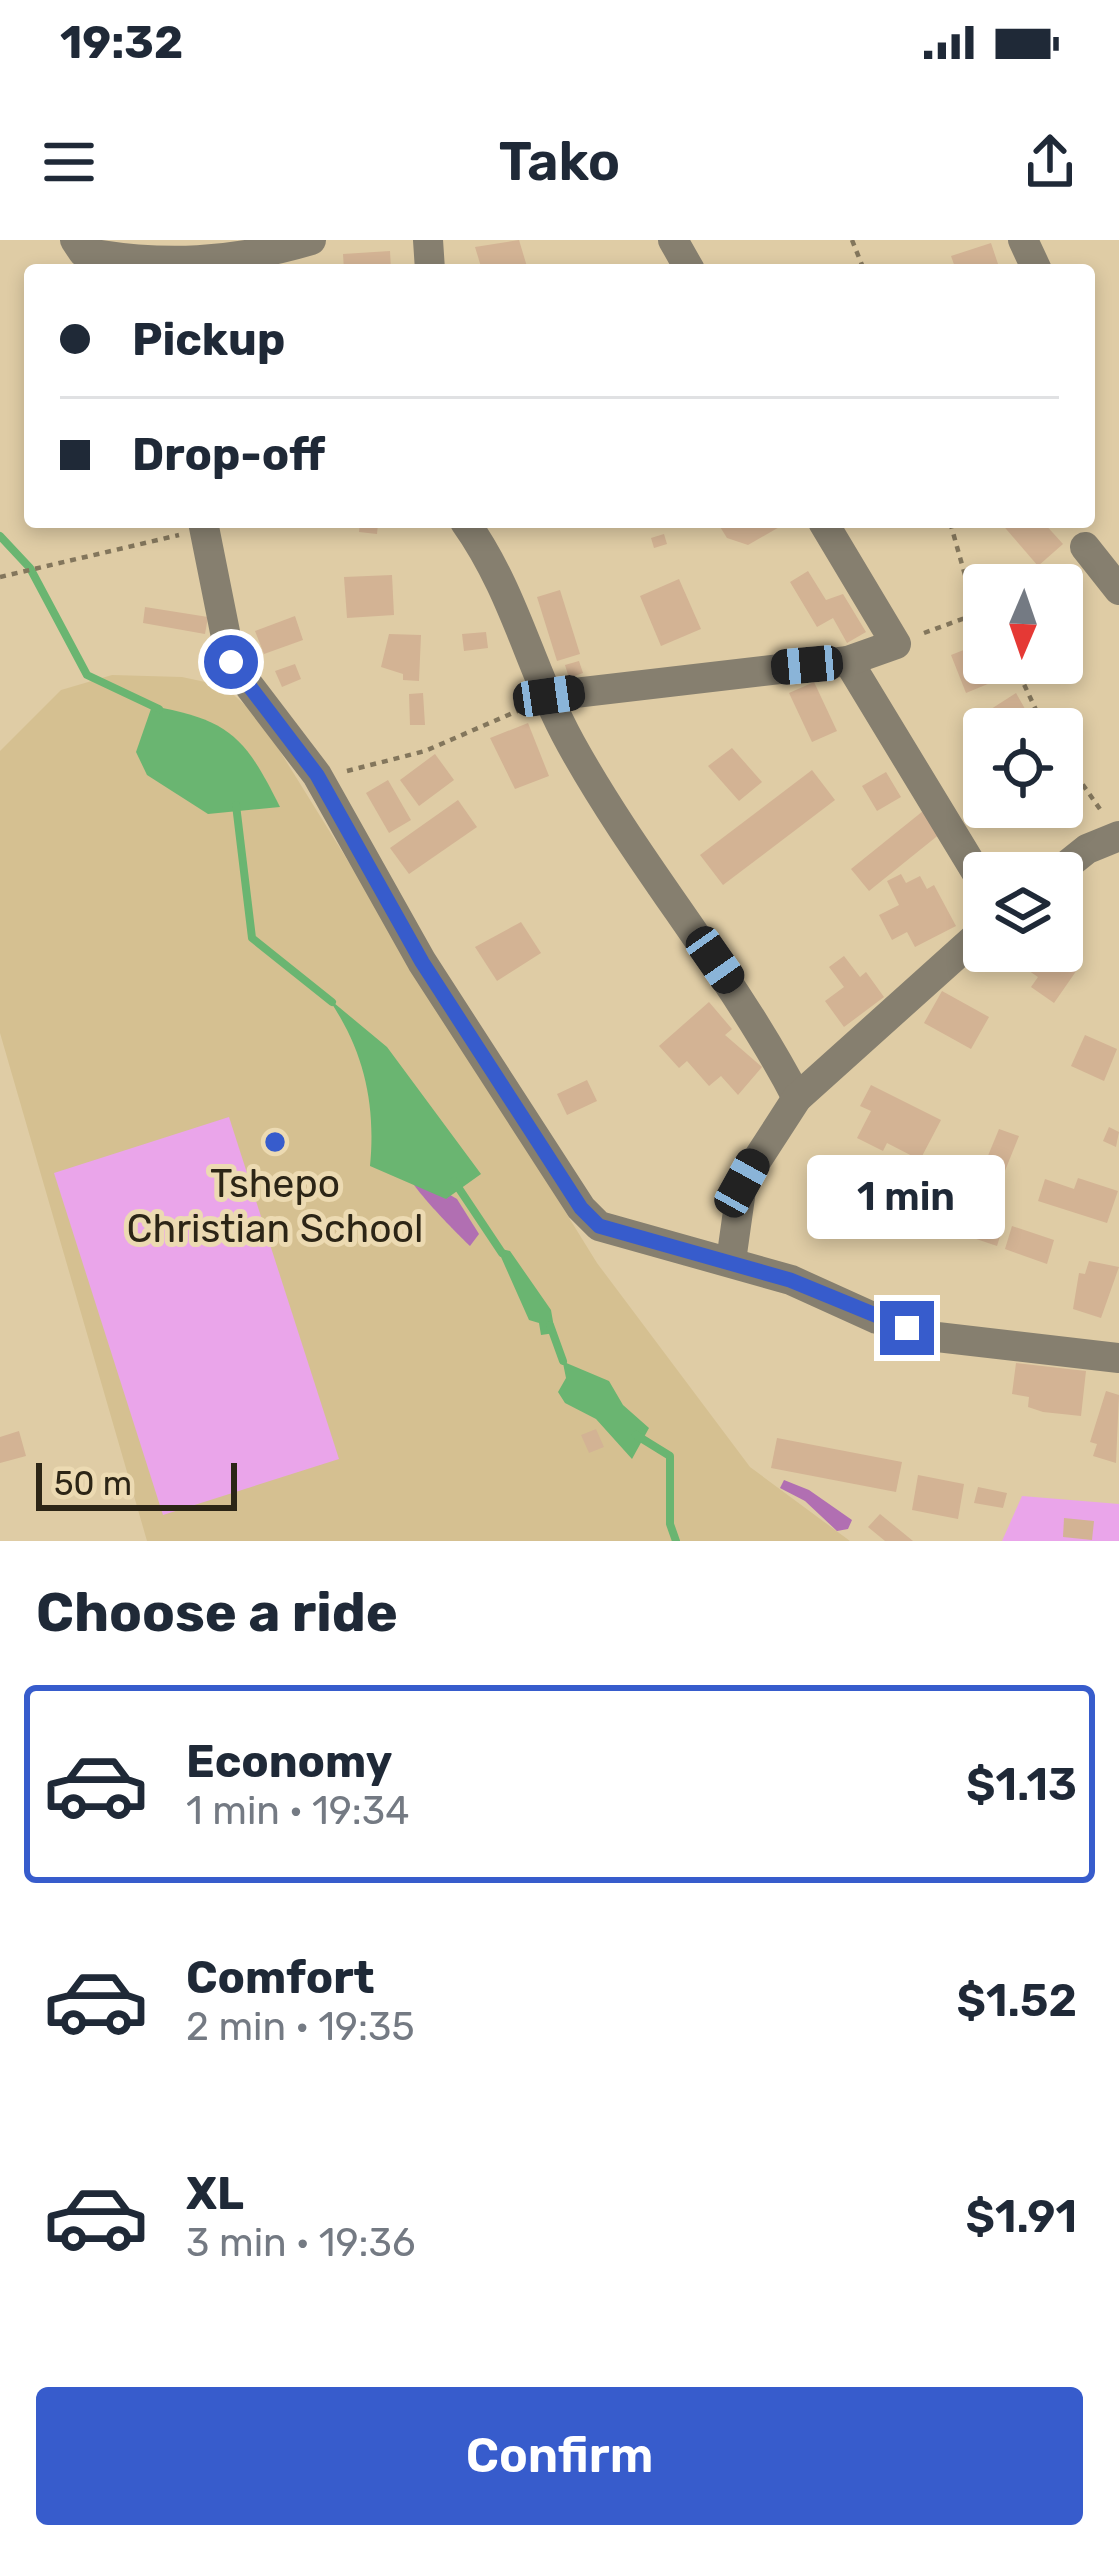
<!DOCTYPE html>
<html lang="en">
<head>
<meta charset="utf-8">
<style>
  body { margin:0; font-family:Rubik,sans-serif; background:#f6f6f7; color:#1f2937; height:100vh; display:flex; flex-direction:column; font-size:45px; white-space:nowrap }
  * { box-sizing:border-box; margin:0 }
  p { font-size:39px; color:#747a83 }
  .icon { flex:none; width:66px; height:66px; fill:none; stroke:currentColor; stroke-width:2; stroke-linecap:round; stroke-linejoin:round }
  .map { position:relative; height:1301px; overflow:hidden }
  .details { display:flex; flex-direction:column; background:#fff; flex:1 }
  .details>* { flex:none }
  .hud { position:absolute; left:24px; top:24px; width:1071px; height:264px; border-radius:12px; box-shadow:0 6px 18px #0003; display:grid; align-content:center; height:264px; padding:0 36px; background:#fff }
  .needle { width:78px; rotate:182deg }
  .tools { position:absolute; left:963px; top:324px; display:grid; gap:24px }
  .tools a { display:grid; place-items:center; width:120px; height:120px; border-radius:12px; background:#fff; box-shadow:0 6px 18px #0003; font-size:60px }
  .scale { position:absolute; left:36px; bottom:30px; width:201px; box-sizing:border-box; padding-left:12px; border:6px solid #2c2516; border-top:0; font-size:33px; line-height:42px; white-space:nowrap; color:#2c2516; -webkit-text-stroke:9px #ecdab2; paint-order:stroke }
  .end { position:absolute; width:54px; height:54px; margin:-27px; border:15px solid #375ccc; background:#fff; box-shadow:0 0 0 6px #fff }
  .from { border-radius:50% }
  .bubble { position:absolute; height:84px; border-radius:12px; background:#fff; box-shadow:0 6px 18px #0003; font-size:39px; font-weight:600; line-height:84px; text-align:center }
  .car { position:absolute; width:36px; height:72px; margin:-36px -18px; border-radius:15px; box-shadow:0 0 9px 3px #0007; background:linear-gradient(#222 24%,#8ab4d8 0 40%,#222 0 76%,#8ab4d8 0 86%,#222 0) }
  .hud b { display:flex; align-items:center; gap:42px; height:114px; font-size:45px }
  .hud b+b { border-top:3px solid #e0e1e3 }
  .hud i { width:30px; height:30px; background:#1f2937 }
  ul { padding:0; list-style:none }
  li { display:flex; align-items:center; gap:36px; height:198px; margin:0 24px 18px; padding:0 12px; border:6px solid transparent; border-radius:12px }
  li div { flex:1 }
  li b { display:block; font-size:45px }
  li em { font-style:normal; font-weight:600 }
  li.on { border-color:#375ccc }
  li>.icon { width:108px; height:108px; stroke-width:1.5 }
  h2 { padding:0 36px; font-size:54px; line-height:144px }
  .action { display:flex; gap:24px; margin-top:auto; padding:24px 36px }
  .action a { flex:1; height:138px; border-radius:12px; background:#375ccc; color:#fff; font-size:48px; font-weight:600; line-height:138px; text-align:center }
  .status { display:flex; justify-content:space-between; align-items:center; height:84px; padding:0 60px; background:#fff; direction:ltr }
  .status svg { height:33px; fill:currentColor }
  header { display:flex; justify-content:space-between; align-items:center; height:156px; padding:0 36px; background:#fff; font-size:54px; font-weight:600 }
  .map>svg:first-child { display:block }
  .built { fill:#d5c091 }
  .green { fill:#eaa5ea }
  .forest { fill:#b16fb2 }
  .water { fill:#6ab571 }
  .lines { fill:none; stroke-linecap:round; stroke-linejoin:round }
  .stream { stroke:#6ab571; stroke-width:8 }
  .building { fill:#d3b394 }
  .path { stroke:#83765c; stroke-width:4.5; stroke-dasharray:6 6; stroke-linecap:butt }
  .minor { stroke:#867f6f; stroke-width:30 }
  .route { stroke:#375ccc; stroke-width:15 }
  .poi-dot { fill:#375ccc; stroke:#ecdab2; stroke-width:4.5 }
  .labels { text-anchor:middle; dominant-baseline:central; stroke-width:10; stroke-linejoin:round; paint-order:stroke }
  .poi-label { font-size:39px; fill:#2c2516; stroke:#ecdab2 }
</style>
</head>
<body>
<div class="status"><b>19:32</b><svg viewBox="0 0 49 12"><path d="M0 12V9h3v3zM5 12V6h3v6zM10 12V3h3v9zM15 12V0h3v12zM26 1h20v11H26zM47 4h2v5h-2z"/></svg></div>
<header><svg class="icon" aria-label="menu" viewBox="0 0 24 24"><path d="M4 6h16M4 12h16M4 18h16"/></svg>Tako<svg class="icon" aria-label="share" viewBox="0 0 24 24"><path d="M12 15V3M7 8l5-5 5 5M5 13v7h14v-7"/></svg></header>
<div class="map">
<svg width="1119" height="1301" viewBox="0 0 1119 1301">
  <rect width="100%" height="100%" fill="#dfcca5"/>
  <polygon class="built" points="112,435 182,437 224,446 260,479 597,1023 750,1227 850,1301 147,1301 0,793 0,511 61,450"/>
  <g class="green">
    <polygon points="229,877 339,1219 163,1275 54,933"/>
    <polygon points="1022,1256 1119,1264 1119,1301 1002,1301"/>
  </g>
  <g class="forest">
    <path d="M404,928L457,959L479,994L470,1006C456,993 408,944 404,928Z"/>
    <polygon points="784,1240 809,1250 852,1280 848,1289 837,1291 805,1261 780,1248"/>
  </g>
  <g class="water">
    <path d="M152,466C230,480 245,497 280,567L208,574L147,535L136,512Z"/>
    <path d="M328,758L387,807L481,934L446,959L370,926C376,864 364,810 328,758Z"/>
    <polygon points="497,1008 510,1011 551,1070 555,1093 541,1095 539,1083 529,1080"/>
    <polygon points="561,1113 564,1122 609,1141 623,1165 649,1188 632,1219 596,1179 565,1163 558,1152 566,1138"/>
  </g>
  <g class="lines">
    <g class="stream">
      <polyline points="0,296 30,328 87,435 159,469"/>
      <polyline points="236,565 252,698 332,762"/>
      <polyline points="454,941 502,1013"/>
      <polyline points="550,1085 563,1121"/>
      <polyline points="636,1195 670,1216 670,1284 676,1301"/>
    </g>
  </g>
  <g class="building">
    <polygon points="519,0 528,30 482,30 475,7"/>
    <polygon points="991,3 1000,30 956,30 951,16"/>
    <polygon points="390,11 391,30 344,30 343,14"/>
    <polygon points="360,282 378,284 377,294 359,292"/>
    <polygon points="717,282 788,282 748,305 727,298"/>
    <polygon points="1000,282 1043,282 1063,304 1038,326"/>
    <polygon points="664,294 667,304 654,308 651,298"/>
    <polygon points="808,331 826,360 843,354 866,392 847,403 833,378 817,387 790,342"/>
    <polygon points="392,335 394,375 347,378 344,337"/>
    <polygon points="679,339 701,389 661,406 640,356"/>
    <polygon points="560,350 580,414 557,421 537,357"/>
    <polygon points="145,367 208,377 205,394 143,383"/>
    <polygon points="295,376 303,400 264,414 255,391"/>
    <polygon points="486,392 488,408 464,411 462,394"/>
    <polygon points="389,394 421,395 419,441 403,440 403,434 381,427"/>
    <polygon points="984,402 984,423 1001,423 1007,436 966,453 951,415"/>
    <polygon points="579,421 583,433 569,438 565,425"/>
    <polygon points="295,424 301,439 282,447 275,431"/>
    <polygon points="814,442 837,491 812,502 789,453"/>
    <polygon points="423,453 425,485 410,485 409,454"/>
    <polygon points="1016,453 1033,483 1022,489 984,489 984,510 977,513 963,487"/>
    <polygon points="528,483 549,536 515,549 490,498"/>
    <polygon points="732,508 762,542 739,561 708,526"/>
    <polygon points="435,514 454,540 419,566 400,540"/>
    <polygon points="812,530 835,560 723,645 700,615"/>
    <polygon points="886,532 901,557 877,571 862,546"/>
    <polygon points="388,540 411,580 389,593 366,553"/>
    <polygon points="458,560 477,587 409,634 390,608"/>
    <polygon points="923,571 941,593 869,651 851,629"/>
    <polygon points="901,634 906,643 920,636 927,649 934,645 956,686 915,707 907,692 892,700 879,675 899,665 887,641"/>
    <polygon points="521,682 541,713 497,741 475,707"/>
    <polygon points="1015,711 1055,711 1079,727 1054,763 1031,747 1038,737 1010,718"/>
    <polygon points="844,716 860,737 866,732 884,757 844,787 825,761 844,747 829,727"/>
    <polygon points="942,751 989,777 971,809 924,783"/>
    <polygon points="709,762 732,789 725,795 762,827 738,855 721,836 709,846 687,821 679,828 659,806"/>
    <polygon points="1085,795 1117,809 1104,841 1071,826"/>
    <polygon points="587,840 597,861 567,875 557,854"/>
    <polygon points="871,845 941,880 920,920 887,903 883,911 857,898 871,871 860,866"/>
    <polygon points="1109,887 1119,892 1116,907 1103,901"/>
    <polygon points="999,889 1019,896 998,948 978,940"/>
    <polygon points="1078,938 1118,951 1107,983 1038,961 1045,939 1074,949"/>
    <polygon points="945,968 1003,987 997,1006 938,986"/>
    <polygon points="1012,986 1054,1000 1047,1024 1005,1009"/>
    <polygon points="1089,1021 1119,1027 1101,1078 1073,1069 1079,1033 1085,1034"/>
    <polygon points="1016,1123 1086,1131 1081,1176 1043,1172 1028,1167 1029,1157 1012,1154"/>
    <polygon points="1106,1151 1119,1155 1116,1223 1093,1216 1097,1204 1090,1202"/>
    <polygon points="596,1189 604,1207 589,1213 581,1195"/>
    <polygon points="19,1191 26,1216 0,1223 0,1197"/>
    <polygon points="777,1198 902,1222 896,1252 771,1228"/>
    <polygon points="918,1235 964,1244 958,1279 912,1270"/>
    <polygon points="978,1247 1007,1253 1003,1268 974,1263"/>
    <polygon points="880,1274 913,1301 885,1301 868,1287"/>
    <polygon points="1064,1278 1094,1281 1092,1300 1063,1297"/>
  </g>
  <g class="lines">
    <g class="path">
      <polyline points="852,0 864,30"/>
      <polyline points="0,337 179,295"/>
      <polyline points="924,393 976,374 950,282"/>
      <polyline points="1014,423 1045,489"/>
      <polyline points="1062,515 1102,572"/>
      <polyline points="347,531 425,511 522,469"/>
    </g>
    <g class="minor">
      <path d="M75,0L83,12C163,27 233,23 311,0"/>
      <polyline points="428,0 430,30"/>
      <polyline points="673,0 690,30"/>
      <polyline points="1023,0 1037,30"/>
      <polyline points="203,282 231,422 317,535 422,722 581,968 599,986 791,1040 877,1079 937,1097 1119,1118"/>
      <path d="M465,282C515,352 530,430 571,504C639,627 732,733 797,858"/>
      <polyline points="1085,307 1119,350"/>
      <polyline points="848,421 984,645"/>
      <polyline points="549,456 848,421 896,404 823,282"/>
      <polyline points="1057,633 1087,609 1119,596"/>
      <polyline points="731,1021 742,943 797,858 984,690"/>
    </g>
  </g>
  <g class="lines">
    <polyline class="route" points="231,422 317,535 422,722 581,968 599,986 790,1040 907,1088"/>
  </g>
  <circle class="poi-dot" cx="275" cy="902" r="12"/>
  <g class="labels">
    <g class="poi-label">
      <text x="275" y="944">Tshepo<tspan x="275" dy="45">Christian School</tspan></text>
    </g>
  </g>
</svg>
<div class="tools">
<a><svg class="needle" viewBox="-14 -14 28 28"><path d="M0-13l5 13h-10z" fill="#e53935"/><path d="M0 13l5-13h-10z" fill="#747a83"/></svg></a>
<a><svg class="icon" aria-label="locate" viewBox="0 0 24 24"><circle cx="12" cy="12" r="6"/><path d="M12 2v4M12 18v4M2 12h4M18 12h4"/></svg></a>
<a><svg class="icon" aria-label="layers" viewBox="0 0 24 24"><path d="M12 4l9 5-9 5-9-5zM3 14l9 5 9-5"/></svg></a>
</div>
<div class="scale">50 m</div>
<i class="end from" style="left:231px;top:422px"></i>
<i class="end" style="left:907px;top:1088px"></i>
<div class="bubble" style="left:807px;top:915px;width:198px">1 min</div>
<i class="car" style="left:807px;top:425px;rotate:265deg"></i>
<i class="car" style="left:549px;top:456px;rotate:82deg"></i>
<i class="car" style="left:715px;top:720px;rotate:145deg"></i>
<i class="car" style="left:742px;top:943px;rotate:29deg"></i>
<div class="hud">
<b><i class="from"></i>Pickup</b>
<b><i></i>Drop-off</b>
</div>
</div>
<section class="details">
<h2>Choose a ride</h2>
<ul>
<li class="on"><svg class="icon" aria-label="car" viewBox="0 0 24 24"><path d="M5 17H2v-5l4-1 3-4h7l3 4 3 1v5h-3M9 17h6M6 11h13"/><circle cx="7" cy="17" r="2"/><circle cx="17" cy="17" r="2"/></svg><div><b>Economy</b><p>1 min · 19:34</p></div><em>$1.13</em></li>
<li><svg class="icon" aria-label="car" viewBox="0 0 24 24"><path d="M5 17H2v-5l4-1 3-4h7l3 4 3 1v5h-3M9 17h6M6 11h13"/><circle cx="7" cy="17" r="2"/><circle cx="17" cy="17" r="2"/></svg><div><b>Comfort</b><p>2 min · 19:35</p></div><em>$1.52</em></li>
<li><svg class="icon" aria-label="car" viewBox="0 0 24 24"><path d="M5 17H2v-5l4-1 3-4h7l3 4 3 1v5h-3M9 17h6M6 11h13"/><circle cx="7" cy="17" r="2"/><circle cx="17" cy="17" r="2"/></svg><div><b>XL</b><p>3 min · 19:36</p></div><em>$1.91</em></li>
</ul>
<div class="action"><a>Confirm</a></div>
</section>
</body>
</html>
